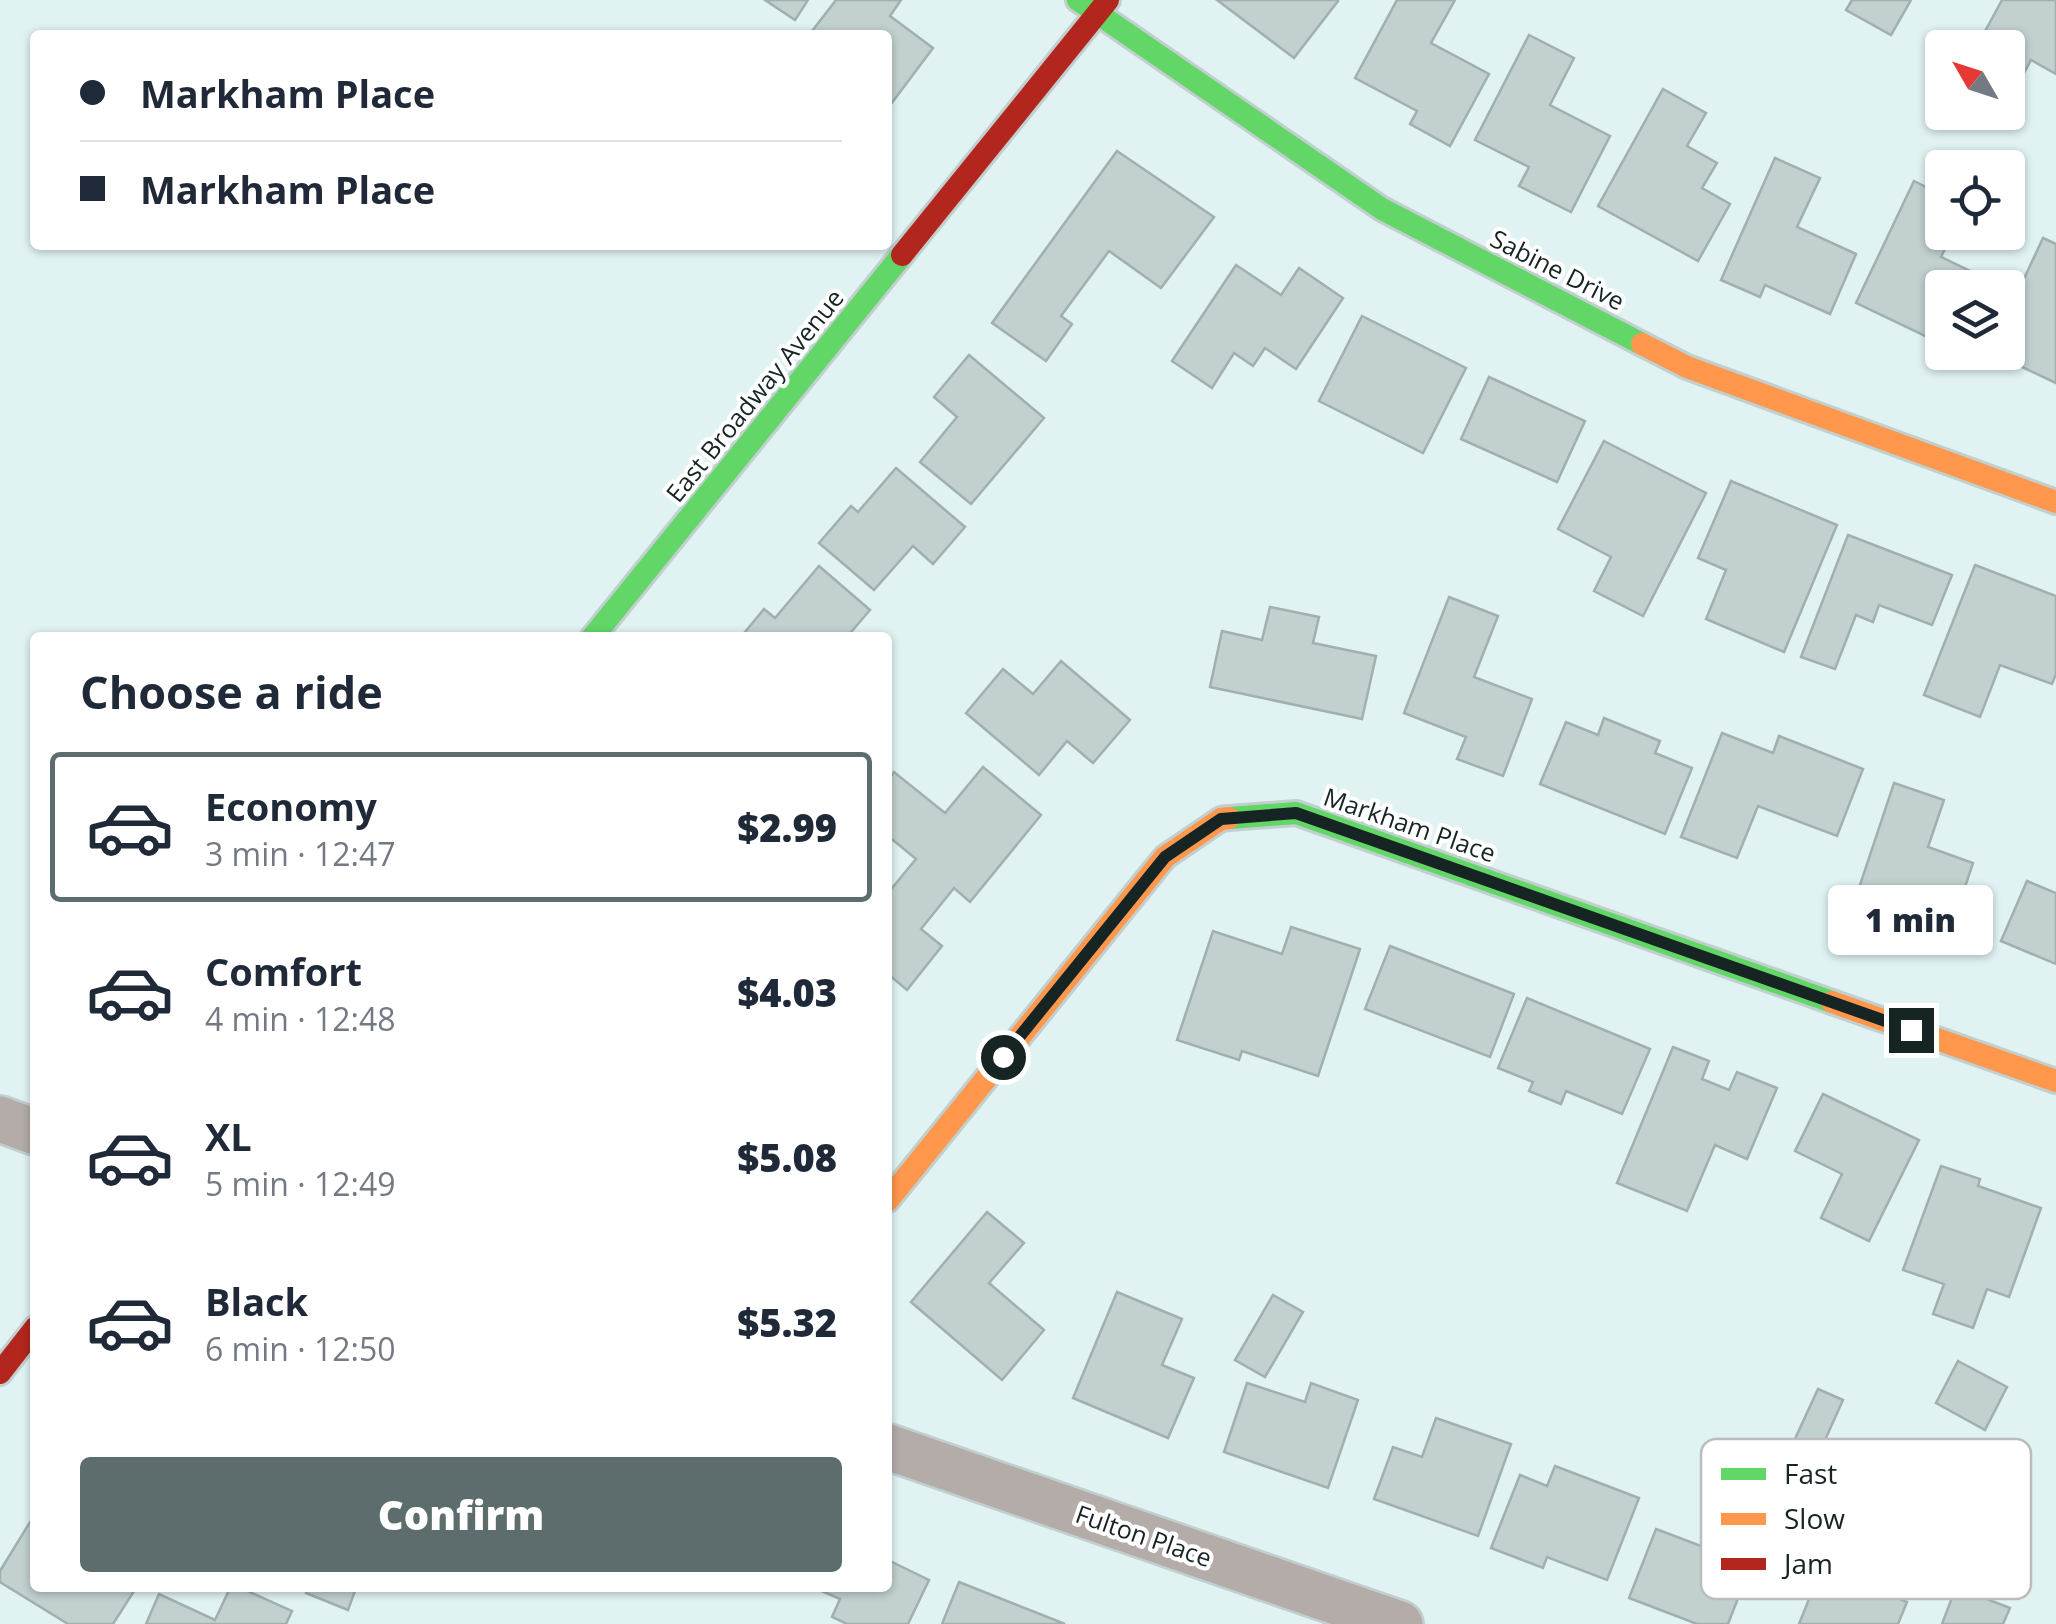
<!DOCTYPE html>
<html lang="en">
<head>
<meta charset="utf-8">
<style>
  body { margin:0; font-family:"Open Sans",sans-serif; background:#f2f2f3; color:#1f2937; height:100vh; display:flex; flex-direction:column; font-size:38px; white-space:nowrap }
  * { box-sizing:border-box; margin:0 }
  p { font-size:32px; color:#747a83 }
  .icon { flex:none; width:55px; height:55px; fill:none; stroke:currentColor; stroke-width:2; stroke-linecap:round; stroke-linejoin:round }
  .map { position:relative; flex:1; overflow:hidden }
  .details { position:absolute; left:30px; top:632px; width:862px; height:960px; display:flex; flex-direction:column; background:#fff; border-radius:10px; box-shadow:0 2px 8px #0004 }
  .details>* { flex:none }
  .hud { position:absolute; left:30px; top:30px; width:862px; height:220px; border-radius:10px; box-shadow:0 2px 8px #0004; display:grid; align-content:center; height:220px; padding:0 50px; background:#fff }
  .needle { width:65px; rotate:309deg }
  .fabs { position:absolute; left:1925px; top:30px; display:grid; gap:20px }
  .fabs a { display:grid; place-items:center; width:100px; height:100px; border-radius:10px; background:#fff; box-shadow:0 2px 8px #0004; font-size:50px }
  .end { position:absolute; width:45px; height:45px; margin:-22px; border:12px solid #172424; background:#fff; box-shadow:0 0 0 5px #fff }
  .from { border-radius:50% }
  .bubble { position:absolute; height:70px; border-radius:10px; background:#fff; box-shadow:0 2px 8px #0004; font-size:32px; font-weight:800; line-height:70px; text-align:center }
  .hud b { display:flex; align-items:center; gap:35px; height:95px; font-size:38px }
  .hud b+b { border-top:2px solid #e0e1e3 }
  .hud i { width:25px; height:25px; background:#1f2937 }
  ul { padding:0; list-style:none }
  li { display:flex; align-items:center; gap:30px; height:150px; margin:0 20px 15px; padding:0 30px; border:5px solid transparent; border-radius:10px }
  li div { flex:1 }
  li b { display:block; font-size:38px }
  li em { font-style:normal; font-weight:800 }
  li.on { border-color:#5d6c6c }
  li>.icon { width:90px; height:90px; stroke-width:1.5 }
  h2 { padding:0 50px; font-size:45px; line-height:120px }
  .cta { display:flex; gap:20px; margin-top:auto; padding:20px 50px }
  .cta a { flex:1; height:115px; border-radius:10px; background:#5d6c6c; color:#fff; font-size:40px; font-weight:800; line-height:115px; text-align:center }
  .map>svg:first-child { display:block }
  .building { fill:#c2d0d0; stroke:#a1afaf; stroke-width:2.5 }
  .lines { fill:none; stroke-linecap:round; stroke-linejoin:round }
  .street-casing { stroke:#c2cfcf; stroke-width:50 }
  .fast-casing { stroke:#c2cfcf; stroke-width:28 }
  .slow-casing { stroke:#c2cfcf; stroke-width:28 }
  .jam-casing { stroke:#c2cfcf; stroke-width:28 }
  .street { stroke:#b4aca9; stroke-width:45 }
  .fast { stroke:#63d668; stroke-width:22 }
  .slow { stroke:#ff974d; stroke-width:22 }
  .jam { stroke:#b3261e; stroke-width:22 }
  .route { stroke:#172424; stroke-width:12 }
  .labels { text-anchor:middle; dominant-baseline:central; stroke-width:8; stroke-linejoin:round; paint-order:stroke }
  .street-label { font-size:25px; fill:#172424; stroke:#fff }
  .key { fill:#fff; stroke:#b9bdbd; stroke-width:2.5 }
  .key-label { font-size:28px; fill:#172424 }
</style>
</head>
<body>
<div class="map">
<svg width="2056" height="1624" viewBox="0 0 2056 1624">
  <rect width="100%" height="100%" fill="#e0f2f2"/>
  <g class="building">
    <polygon points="765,0 808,0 795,20"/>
    <polygon points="836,0 901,0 890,16 933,48 888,108 888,35 809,35"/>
    <polygon points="1217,0 1337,0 1338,1 1294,58"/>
    <polygon points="1397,0 1455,0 1431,43 1489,74 1450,146 1410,124 1417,111 1355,78"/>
    <polygon points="1852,0 1911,0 1891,35 1846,10"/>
    <polygon points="2002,0 2056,0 2056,74 2031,60 2008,103 2008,48 1976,48"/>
    <polygon points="1529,35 1574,58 1550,105 1610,136 1571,212 1519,186 1529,167 1475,140"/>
    <polygon points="1663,89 1706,113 1687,146 1717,163 1702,188 1730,204 1698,261 1598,206"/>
    <polygon points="1117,151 1214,217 1161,288 1109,251 1061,316 1072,324 1046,361 992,323"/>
    <polygon points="1775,158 1820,178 1797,227 1856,254 1830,314 1765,285 1760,297 1721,280"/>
    <polygon points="1914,181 1942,195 1942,232 1953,232 1941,257 1999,285 1998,288 1942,288 1942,344 1856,303"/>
    <polygon points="2043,238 2056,244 2056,383 1990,352 2008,352 2008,313"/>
    <polygon points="1236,265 1281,295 1299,268 1343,298 1296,369 1265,348 1253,366 1234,353 1212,388 1172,361"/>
    <polygon points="1362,316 1466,368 1423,453 1319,401"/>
    <polygon points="969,355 1044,418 971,504 920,462 957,417 934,397"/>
    <polygon points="1489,377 1585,421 1557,482 1461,439"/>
    <polygon points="1604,441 1706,493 1643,616 1594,591 1611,557 1558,529"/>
    <polygon points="896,468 965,527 933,564 913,546 874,590 819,543 851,506 858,512"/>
    <polygon points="1731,481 1837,525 1784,652 1706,619 1726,570 1698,558"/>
    <polygon points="1848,535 1952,575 1932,625 1879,605 1873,622 1856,615 1835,669 1801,657"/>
    <polygon points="1975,565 2056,596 2056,674 2052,684 2000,665 1980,717 1924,695"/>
    <polygon points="819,566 870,610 846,638 740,638 764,609 775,618"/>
    <polygon points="1449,597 1498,616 1474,677 1532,699 1503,776 1457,759 1466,737 1404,713"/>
    <polygon points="1270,607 1319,617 1313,643 1376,656 1362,719 1210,687 1222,631 1262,640"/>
    <polygon points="1061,661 1130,720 1093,763 1067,741 1039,775 966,713 1003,669 1033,694"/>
    <polygon points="1604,718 1660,741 1655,753 1692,768 1665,834 1540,784 1566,722 1598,735"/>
    <polygon points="1722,733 1773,753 1779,736 1863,769 1837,836 1758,806 1737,858 1681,837"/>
    <polygon points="983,767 1041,815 970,902 954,888 921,929 942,946 907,990 888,974 888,893 916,859 888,836 888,781 894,772 945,813"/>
    <polygon points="1894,783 1944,800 1928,847 1973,863 1949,935 1854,903"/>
    <polygon points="2027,881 2056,893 2056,964 2001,941"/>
    <polygon points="1291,927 1360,949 1318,1076 1242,1051 1239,1060 1177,1040 1213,931 1282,954"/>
    <polygon points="1390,946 1514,994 1490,1057 1365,1009"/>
    <polygon points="1527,998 1650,1049 1622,1114 1566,1091 1561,1104 1529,1091 1533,1082 1498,1068"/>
    <polygon points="1673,1047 1709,1061 1702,1079 1729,1090 1737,1072 1777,1088 1747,1159 1715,1145 1687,1211 1617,1183"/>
    <polygon points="1823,1094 1919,1140 1869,1241 1821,1218 1842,1174 1795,1151"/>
    <polygon points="1941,1166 1980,1179 1978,1186 2041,1208 2009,1297 1987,1289 1973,1328 1933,1314 1944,1284 1903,1270"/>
    <polygon points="987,1212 1024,1243 989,1283 1044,1330 1002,1380 911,1302"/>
    <polygon points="1117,1292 1182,1319 1162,1365 1194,1378 1168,1438 1073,1398"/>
    <polygon points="1273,1295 1303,1312 1265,1377 1235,1360"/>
    <polygon points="1958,1361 2007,1387 1985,1430 1936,1403"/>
    <polygon points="1247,1383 1305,1402 1311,1383 1358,1400 1328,1488 1224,1452"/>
    <polygon points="1818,1389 1843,1400 1803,1489 1777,1478"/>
    <polygon points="1436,1418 1511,1444 1478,1536 1374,1499 1393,1447 1422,1457"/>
    <polygon points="1555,1466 1639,1498 1607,1580 1547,1557 1543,1568 1491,1548 1520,1475 1547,1486"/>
    <polygon points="35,1514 35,1588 136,1588 113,1624 68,1624 0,1582 0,1571"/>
    <polygon points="1656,1529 1751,1565 1728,1624 1697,1624 1629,1598"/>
    <polygon points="888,1560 929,1580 908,1624 847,1624 832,1617 840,1599 815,1588 888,1588"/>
    <polygon points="1822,1567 1907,1602 1898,1624 1799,1624"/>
    <polygon points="959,1582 1065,1624 942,1624"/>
    <polygon points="1956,1587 2010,1608 2003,1624 1942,1624"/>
    <polygon points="230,1588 241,1588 292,1611 286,1624 146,1624 159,1594 215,1620"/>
    <polygon points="308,1588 356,1588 348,1610 306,1593"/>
  </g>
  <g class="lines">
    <g class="street-casing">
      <g id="street">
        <polyline points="0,1119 35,1132"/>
        <polyline points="888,1447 1400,1624"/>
      </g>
    </g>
    <g class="fast-casing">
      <g id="fast">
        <polyline points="1078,0 1382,209 1642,344"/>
        <polyline points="592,638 902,255"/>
        <polyline points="1229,818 1296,813 1832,1002"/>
      </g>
    </g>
    <g class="slow-casing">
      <g id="slow">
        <polyline points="1642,344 1687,367 2056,502"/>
        <polyline points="1832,1002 2056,1081"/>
        <polyline points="888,1200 1165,857 1221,819 1229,818"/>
      </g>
    </g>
    <g class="jam-casing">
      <g id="jam">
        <polyline points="902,255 1108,0"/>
        <polyline points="0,1373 35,1328"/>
      </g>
    </g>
    <use href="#street" class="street"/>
    <use href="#fast" class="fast"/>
    <use href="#slow" class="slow"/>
    <use href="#jam" class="jam"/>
  </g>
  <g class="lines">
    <polyline class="route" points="1003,1057 1165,857 1221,819 1296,813 1911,1030"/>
  </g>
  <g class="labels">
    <g class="street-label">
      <text transform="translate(1558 269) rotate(27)">Sabine Drive</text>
      <text transform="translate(754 395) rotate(-51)">East Broadway Avenue</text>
      <text transform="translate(1410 824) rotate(19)">Markham Place</text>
      <text transform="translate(1144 1535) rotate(19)">Fulton Place</text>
    </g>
  </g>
  <rect x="1701" y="1439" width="330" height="160" rx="15" class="key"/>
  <rect x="1721" y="1468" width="45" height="12" fill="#63d668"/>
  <rect x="1721" y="1513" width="45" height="12" fill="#ff974d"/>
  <rect x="1721" y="1558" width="45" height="12" fill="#b3261e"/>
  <g class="key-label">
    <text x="1784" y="1484">Fast</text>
    <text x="1784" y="1529">Slow</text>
    <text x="1784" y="1574">Jam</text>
  </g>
</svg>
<div class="fabs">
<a><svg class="needle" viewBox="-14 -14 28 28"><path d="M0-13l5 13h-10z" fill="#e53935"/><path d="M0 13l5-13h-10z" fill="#747a83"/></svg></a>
<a><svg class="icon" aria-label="locate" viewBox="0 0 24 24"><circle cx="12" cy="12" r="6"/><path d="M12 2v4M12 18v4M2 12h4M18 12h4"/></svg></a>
<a><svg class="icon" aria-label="layers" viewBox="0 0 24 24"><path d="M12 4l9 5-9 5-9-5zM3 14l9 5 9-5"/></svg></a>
</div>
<i class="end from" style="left:1003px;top:1057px"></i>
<i class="end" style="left:1911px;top:1030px"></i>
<div class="bubble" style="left:1828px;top:885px;width:165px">1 min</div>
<div class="hud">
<b><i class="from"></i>Markham Place</b>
<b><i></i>Markham Place</b>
</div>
<section class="details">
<h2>Choose a ride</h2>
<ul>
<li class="on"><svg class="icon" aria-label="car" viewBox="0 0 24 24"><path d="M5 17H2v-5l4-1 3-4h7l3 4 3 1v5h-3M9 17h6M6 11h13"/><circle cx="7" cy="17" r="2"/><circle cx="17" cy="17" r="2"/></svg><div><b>Economy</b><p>3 min · 12:47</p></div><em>$2.99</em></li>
<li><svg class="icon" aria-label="car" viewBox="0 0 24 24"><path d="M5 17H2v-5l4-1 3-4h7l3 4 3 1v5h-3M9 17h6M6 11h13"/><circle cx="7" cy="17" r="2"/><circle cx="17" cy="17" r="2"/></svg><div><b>Comfort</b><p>4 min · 12:48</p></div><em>$4.03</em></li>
<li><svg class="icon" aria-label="car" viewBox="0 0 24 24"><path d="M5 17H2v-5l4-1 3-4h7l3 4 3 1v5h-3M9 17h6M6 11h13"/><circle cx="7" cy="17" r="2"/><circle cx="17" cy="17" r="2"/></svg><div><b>XL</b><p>5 min · 12:49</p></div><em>$5.08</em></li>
<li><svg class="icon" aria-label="car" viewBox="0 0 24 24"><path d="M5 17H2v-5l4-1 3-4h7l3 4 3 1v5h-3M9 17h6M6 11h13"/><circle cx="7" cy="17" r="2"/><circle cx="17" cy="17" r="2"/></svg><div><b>Black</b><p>6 min · 12:50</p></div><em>$5.32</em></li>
</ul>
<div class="cta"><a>Confirm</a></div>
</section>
</div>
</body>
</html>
